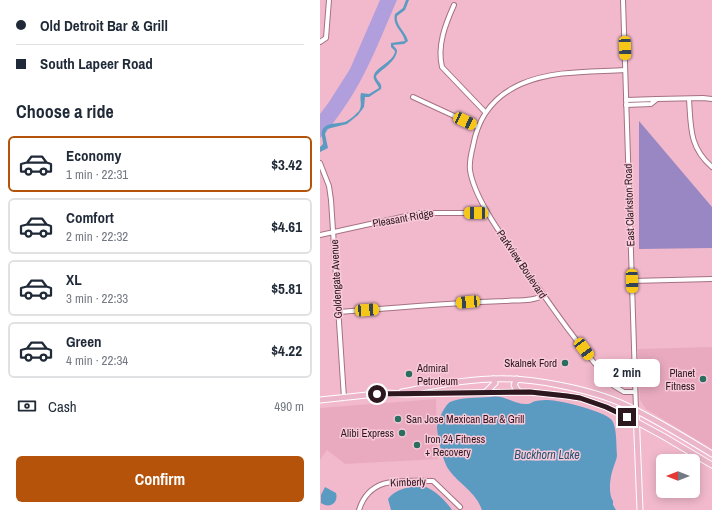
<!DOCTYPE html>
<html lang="en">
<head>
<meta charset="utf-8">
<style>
  body { margin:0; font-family:"Archivo Narrow",sans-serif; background:#f6f6f7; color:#1f2937; height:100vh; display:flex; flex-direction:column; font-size:15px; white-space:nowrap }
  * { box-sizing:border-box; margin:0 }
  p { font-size:13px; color:#747a83 }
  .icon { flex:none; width:22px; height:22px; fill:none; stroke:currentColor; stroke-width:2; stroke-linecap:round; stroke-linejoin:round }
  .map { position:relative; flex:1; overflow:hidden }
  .panel { display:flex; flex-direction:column; background:#fff; width:320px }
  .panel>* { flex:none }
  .top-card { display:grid; align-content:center; height:88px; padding:0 16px; background:#fff }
  .needle { width:26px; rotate:270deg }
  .fabs { position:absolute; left:336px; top:454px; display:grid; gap:8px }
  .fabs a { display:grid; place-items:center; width:44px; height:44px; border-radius:6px; background:#fff; box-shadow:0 2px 10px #0003; font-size:20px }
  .end { position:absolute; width:18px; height:18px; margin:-9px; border:5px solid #2d1820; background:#fff; box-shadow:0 0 0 2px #fff }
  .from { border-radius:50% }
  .bubble { position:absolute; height:28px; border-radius:6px; background:#fff; box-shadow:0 2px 10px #0003; font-size:13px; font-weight:700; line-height:28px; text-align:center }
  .car { position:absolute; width:12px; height:24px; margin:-12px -6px; border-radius:5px; box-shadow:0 0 3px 1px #0007; background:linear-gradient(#f5c518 24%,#345 0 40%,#f5c518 0 76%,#345 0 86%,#f5c518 0) }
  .top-card b { display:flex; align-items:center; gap:14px; height:38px; font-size:15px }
  .top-card b+b { border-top:1px solid #e0e1e3 }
  .top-card i { width:10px; height:10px; background:#1f2937 }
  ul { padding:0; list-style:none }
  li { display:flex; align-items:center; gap:12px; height:56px; margin:0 8px 6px; padding:0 8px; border:2px solid #e0e1e3; border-radius:6px }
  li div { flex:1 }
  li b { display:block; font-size:15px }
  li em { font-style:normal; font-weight:700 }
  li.selected { border-color:#b45309 }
  li>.icon { width:36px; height:36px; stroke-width:1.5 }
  h2 { padding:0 16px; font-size:18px; line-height:48px }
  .pay { display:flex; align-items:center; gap:10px; height:44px; padding:0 16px; font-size:15px }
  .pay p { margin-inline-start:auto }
  .primary-button { display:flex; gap:8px; margin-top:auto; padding:8px 16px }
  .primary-button a { flex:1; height:46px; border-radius:6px; background:#b45309; color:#fff; font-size:16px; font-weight:700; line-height:46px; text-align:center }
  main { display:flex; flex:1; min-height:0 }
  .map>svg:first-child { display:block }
  .built { fill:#e9aabf }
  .green { fill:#b09fdc }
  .forest { fill:#9887c2 }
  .water { fill:#5b9bc2 }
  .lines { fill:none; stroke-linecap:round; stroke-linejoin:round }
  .minor-casing { stroke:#a57183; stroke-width:6 }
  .major-casing { stroke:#fff; stroke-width:7 }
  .minor { stroke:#fff; stroke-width:4 }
  .major { stroke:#ebb6ca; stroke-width:5 }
  .route { stroke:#2d1820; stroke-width:5 }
  .poi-dot { fill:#2a6e5f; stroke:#f8cad9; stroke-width:1.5 }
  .labels { text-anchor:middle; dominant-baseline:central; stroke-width:3; stroke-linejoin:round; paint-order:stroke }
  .street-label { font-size:11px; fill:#2d1820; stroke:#f8cad9 }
  .poi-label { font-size:11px; fill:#2d1820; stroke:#f8cad9; text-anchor:end }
  .water-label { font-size:12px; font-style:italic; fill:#225370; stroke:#f8cad9 }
</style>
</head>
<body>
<main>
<section class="panel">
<div class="top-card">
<b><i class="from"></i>Old Detroit Bar &amp; Grill</b>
<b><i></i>South Lapeer Road</b>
</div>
<h2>Choose a ride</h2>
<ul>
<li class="selected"><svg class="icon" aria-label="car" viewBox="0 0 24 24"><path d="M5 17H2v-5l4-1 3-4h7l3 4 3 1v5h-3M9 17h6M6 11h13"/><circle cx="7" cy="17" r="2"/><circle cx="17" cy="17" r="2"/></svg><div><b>Economy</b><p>1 min · 22:31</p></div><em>$3.42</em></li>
<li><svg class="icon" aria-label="car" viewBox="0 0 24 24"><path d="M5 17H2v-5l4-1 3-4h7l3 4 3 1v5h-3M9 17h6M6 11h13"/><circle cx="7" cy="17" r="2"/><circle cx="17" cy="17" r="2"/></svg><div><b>Comfort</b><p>2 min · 22:32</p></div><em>$4.61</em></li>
<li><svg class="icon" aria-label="car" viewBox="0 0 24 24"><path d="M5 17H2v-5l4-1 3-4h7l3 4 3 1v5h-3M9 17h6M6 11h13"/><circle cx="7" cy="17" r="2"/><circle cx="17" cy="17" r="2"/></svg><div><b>XL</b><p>3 min · 22:33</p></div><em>$5.81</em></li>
<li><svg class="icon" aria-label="car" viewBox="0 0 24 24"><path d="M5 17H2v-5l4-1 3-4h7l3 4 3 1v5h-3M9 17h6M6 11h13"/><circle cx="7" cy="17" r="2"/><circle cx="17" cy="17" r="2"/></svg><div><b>Green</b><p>4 min · 22:34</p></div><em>$4.22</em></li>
</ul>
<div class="pay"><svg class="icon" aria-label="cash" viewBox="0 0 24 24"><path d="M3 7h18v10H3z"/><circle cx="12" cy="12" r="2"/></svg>Cash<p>490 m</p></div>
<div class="primary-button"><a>Confirm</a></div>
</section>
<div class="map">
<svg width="392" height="510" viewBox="0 0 392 510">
  <rect width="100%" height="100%" fill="#f2b9cc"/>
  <g class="built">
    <polygon points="392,347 392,449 326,409 320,400 318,349"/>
    <polygon points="116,399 118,459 25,464 7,450 0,460 0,408"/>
  </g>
  <path class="green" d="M60,0H77C60,39 45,80 19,115C13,123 8,131 0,138V114L9,102L30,69Z"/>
  <polygon class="forest" points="319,121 392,207 392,248 319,249"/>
  <g class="water">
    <path d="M86,0H89L85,10L77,16C75,25 86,32 88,41L84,44L73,45L77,50C77,61 63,68 56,76C56,81 63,83 61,89L49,97H45L44,107L38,115L27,124L7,129L5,134L8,148L0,152V147L3,144C3,140 1,135 2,131C6,121 19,125 27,121C31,119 36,114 39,111C43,105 39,99 41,93L49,94L59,88C58,85 55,82 54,79C51,68 74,63 75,51L71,47V43L85,41C83,31 72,26 75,14L83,8Z"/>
    <path d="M170,397C185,394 194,405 208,404C211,404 213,401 216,401C220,400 225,400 228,400C239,400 290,412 293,422C297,431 296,445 297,455C297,459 294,465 293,469C290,477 288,494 293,501V505L296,510H162C156,492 139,484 129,470C123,462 117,436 117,426C118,420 125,405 130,402C141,397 157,398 170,397Z"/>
    <path d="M103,486C114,489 126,501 132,510H71L68,499C75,489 90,486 103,486Z"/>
    <path d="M5,487L16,493C19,503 9,509 1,503V495Z"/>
  </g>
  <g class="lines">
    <g class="minor-casing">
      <g id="minor">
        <polyline points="303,0 316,410"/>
        <path d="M134,5C125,25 117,46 122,67L165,112"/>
        <polyline points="0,42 6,38 9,0"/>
        <path d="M305,70C270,72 234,70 201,84C174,96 158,117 153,146C151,154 149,162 150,170C154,198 183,237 199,260C229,303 259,347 294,386L304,392H315"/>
        <polyline points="93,97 158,127"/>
        <polyline points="337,99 383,98 392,99"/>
        <path d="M369,99C371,127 369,147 392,167"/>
        <polyline points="306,100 337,99 331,104 306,105"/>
        <polyline points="0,163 9,186 11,200 24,398"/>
        <polyline points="0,235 100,213 156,213 166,211"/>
        <polyline points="311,281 392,279"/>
        <path d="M18,312C73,308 128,303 184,301C194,300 215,302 223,295"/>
        <path d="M39,510C50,475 83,481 113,481L140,507"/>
      </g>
    </g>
    <g class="major-casing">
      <g id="major">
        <polyline points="197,379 194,385 198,391"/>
        <path d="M82,392C112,386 142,380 172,379C210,377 271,389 305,405C335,419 364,437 392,454"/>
        <polyline points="166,392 175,383 173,379"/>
        <polyline points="0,400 66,393 85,394 210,392 247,396 260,398 286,407 317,422 343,436 392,465"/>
        <polyline points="316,410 320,510"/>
      </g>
    </g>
    <use href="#minor" class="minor"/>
    <use href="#major" class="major"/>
  </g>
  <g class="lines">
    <polyline class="route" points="57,394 210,392 247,396 260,398 286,407 307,417"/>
  </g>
  <g class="poi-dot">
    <circle cx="245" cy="363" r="4"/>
    <circle cx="89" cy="374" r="4"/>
    <circle cx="383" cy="379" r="4"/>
    <circle cx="78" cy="419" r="4"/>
    <circle cx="82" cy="433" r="4"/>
    <circle cx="97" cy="445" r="4"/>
  </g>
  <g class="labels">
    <g class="street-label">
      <text transform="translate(309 205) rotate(-92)">East Clarkston Road</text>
      <text transform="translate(83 218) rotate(-10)">Pleasant Ridge</text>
      <text transform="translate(202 264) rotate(56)">Parkview Boulevard</text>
      <text transform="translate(16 279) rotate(-93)">Goldengate Avenue</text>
      <text transform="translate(88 482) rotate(-2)">Kimberly</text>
    </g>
    <g class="poi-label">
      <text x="237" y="363">Skalnek Ford</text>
      <text x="97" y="368" text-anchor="start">Admiral<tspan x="97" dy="13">Petroleum</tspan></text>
      <text x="375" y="373">Planet<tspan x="375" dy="13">Fitness</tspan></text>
      <text x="86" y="419" text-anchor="start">San Jose Mexican Bar &amp; Grill</text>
      <text x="74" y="433">Alibi Express</text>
      <text x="105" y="439" text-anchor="start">Iron 24 Fitness<tspan x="105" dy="13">+ Recovery</tspan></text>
    </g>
    <g class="water-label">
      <text x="227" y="455">Buckhorn Lake</text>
    </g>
  </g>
</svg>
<div class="fabs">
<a><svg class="needle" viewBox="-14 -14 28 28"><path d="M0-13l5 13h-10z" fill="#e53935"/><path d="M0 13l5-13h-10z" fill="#747a83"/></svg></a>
</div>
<i class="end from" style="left:57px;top:394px"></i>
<i class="end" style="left:307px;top:417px"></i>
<div class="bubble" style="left:274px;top:359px;width:66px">2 min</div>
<i class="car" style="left:305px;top:48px;rotate:178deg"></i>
<i class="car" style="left:145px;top:121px;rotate:115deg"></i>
<i class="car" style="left:156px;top:213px;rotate:271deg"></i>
<i class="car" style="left:312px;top:281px;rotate:178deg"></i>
<i class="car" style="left:148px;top:302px;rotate:265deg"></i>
<i class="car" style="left:47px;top:310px;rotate:86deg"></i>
<i class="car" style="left:264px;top:349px;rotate:143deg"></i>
</div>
</main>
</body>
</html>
